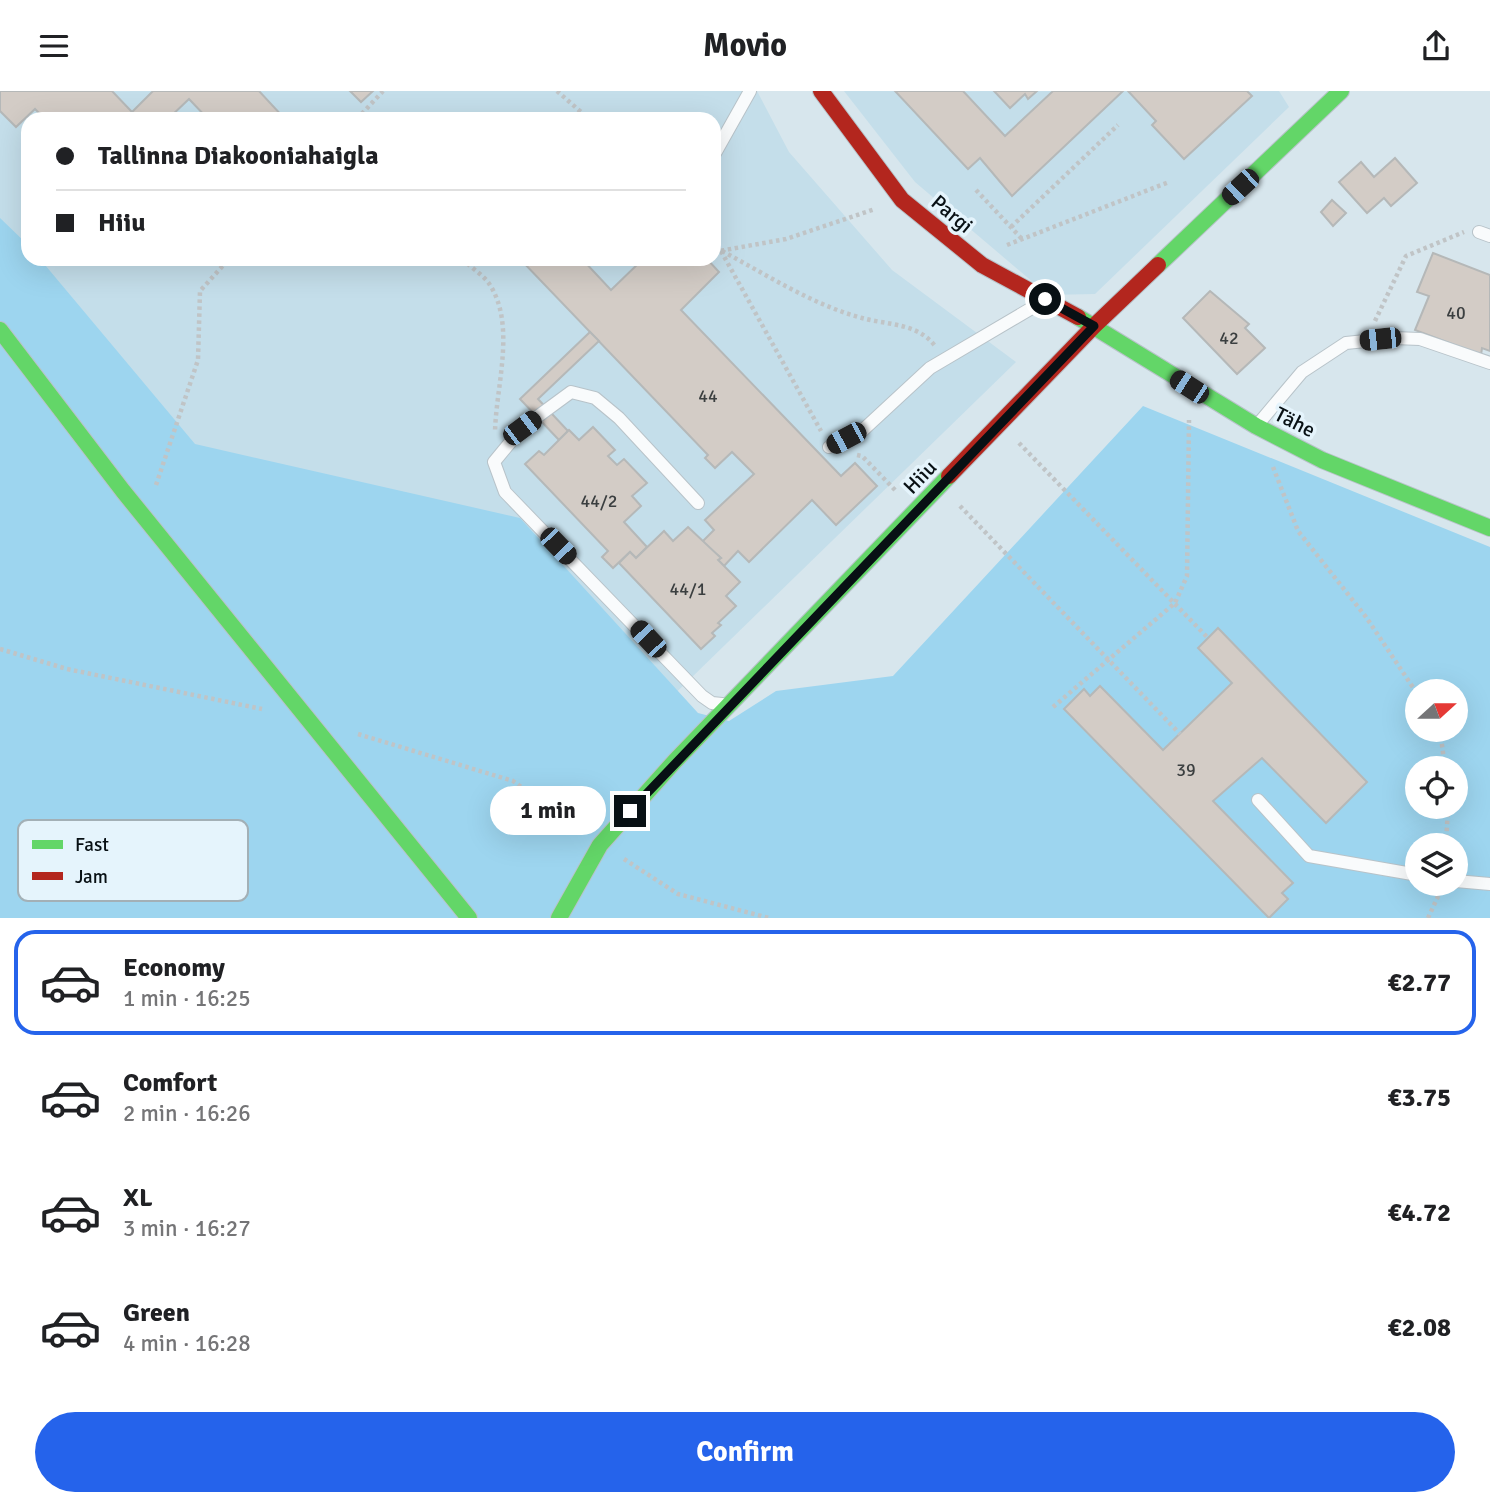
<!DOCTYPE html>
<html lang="en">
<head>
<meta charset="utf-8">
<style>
  body { margin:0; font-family:Signika,sans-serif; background:#f6f6f6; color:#202124; height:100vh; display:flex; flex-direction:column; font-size:26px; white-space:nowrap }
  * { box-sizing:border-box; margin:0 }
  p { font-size:23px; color:#757577 }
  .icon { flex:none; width:38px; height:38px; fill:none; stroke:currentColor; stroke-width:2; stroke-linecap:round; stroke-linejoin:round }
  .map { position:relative; height:827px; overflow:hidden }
  .sheet { display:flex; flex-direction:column; background:#fff; flex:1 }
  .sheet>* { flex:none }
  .guide { position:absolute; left:21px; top:21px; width:700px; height:154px; border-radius:21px; box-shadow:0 7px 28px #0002; display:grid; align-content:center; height:154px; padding:0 35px; background:#fff }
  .needle { width:46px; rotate:69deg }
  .controls { position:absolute; left:1405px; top:588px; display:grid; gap:14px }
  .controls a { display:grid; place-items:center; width:63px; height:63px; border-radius:50%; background:#fff; box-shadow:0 7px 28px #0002; font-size:35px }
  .end { position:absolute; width:32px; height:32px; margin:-16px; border:9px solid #081014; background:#fff; box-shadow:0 0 0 4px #fff }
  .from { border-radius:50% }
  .bubble { position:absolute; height:49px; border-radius:24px; background:#fff; box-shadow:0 7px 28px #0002; font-size:23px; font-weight:700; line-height:49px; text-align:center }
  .car { position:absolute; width:21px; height:42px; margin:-21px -10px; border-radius:9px; box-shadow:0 0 5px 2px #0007; background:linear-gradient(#222 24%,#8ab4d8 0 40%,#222 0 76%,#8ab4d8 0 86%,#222 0) }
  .guide b { display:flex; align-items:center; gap:24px; height:66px; font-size:26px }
  .guide b+b { border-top:2px solid #e0e0e0 }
  .guide i { width:18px; height:18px; background:#202124 }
  ul { padding:12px 0 0; list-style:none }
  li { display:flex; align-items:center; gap:21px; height:105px; margin:0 14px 10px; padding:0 21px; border:4px solid transparent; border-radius:21px }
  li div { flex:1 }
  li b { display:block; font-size:26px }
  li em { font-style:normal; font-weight:700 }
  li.current { border-color:#2563eb }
  li>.icon { width:63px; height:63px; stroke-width:1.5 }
  .action { display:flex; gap:14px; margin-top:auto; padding:14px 35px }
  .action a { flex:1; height:80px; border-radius:42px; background:#2563eb; color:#fff; font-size:28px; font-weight:700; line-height:80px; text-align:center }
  header { display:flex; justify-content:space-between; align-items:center; height:91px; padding:0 35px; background:#fff; font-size:32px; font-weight:700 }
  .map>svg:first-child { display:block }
  .built { fill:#c4deea; fill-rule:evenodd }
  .green { fill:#9dd5ef; fill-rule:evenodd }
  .building { fill:#d3ccc6; stroke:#b5b8b8; stroke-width:2 }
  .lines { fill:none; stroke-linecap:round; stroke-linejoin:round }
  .lane-casing { stroke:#b8c3c9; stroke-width:14 }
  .fast-casing { stroke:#b8c3c9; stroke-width:18 }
  .jam-casing { stroke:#b8c3c9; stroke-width:18 }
  .path { stroke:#c0c4c6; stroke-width:4.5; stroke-dasharray:3.5 3.5; stroke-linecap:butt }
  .lane { stroke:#f9fbfc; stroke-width:12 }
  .fast { stroke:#63d668; stroke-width:16 }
  .jam { stroke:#b3261e; stroke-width:16 }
  .route { stroke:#081014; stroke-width:9 }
  .labels { text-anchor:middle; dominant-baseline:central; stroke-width:7; stroke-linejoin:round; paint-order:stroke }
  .number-label { font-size:18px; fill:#3b3f40 }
  .street-label { font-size:21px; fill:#081014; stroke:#e5f4fc }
  .key { fill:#e5f4fc; stroke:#a3b0b6; stroke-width:2 }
  .key-label { font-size:19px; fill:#081014 }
</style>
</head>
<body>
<header><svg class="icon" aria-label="menu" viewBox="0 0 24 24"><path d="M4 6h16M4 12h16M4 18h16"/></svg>Movio<svg class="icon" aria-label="share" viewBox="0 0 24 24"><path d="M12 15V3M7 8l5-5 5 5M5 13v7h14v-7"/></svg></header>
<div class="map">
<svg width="1490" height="827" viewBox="0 0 1490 827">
  <rect width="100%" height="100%" fill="#d7e6ed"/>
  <g class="built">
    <path d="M0,0H757L789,61L892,179L1016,271L468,804L0,208ZM28,28H714V168H28Z"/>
    <polygon points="844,0 1279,0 1289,16 1095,203 1048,204 915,91"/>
  </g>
  <path class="green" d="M0,127L28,154V168H40L195,353L520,427L698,622L729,630L776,600L893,585L1143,315L1490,456V827H0ZM1418,600H1456V639H1418ZM1418,677H1456V716H1418ZM1418,754H1456V793H1418Z"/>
  <g class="building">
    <polygon points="0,0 112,0 132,21 153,0 259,0 285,28 208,28 189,8 168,28 45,28 35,18 16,36 0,20"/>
    <polygon points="350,0 373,0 361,11"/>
    <polygon points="895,0 963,0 1005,45 1053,0 1123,0 1012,105 980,67 968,78"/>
    <polygon points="994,0 1037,0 1028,8 1025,3 1010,17"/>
    <polygon points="1128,0 1247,0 1252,5 1184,68 1152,34 1156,30"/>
    <polygon points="1395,67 1417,92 1391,115 1384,107 1367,122 1339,91 1361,71 1374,86"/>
    <polygon points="1332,109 1346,122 1333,135 1321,121"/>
    <polygon points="1433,162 1490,184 1490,260 1482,257 1481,264 1415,239 1429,205 1417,201"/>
    <polygon points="520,168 582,168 611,199 643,168 707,168 719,181 681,219 841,385 855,372 877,395 836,434 812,409 749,471 738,460 724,475 718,469 721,467 702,451 714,439 705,429 754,383 732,361 715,377 705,367 708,364"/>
    <polygon points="1210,200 1249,233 1245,237 1265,257 1237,283 1183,227"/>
    <polygon points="590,241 599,250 538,308 568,340 559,349 520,308"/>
    <polygon points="593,336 615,359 608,365 617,374 624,368 647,392 632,405 641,415 624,431 647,456 636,467 630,461 613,477 602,466 608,460 525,373 539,360 544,364 569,339 579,349"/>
    <polygon points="688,436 721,467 718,469 740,491 726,505 736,515 718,532 721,534 712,542 715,545 701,558 619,472 630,461 636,467 664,440 673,450"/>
    <polygon points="1218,537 1367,691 1326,732 1262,667 1213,710 1293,792 1282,802 1288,808 1269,827 1064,618 1084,598 1090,605 1100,595 1163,659 1232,592 1198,557"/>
  </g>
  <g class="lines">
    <g class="lane-casing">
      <g id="lane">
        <polyline points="714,64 750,0"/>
        <polyline points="1479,141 1490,145"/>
        <polyline points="1259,332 1302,281 1346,252 1394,247 1420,248 1490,272"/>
        <polyline points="829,356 863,339 930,277 1042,211"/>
        <polyline points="698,412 619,327 595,307 571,301 522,337 494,371 505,401 702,605 712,612 722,613"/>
        <polyline points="1258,709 1309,765 1418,784"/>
        <polyline points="1456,790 1490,793"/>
      </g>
    </g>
    <g class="fast-casing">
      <g id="fast">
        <polyline points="1158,174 1341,0"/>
        <polyline points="1078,226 1256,335 1322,369 1490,437"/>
        <polyline points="0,239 123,400 469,827"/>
        <polyline points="559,827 600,754 675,670 949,385"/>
      </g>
    </g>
    <g class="jam-casing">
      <g id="jam">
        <polyline points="821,0 902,109 982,174 1078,226"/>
        <polyline points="949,385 1094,235 1158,174"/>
      </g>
    </g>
    <g class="path">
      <polyline points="557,0 589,28"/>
      <polyline points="357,28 383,0"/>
      <polyline points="976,99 1022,148"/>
      <polyline points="1011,136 1118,34"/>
      <polyline points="1007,154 1169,91"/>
      <polyline points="721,160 821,340"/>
      <path d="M722,160C767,184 813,214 862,227C887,234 918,232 935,255"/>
      <polyline points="714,161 786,148 875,118"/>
      <path d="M462,168C470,176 484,184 490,194C516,235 496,295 495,341"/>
      <polyline points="1375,230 1406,165 1464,141"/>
      <polyline points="1019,352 1208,547"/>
      <polyline points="857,364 862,365 896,400"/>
      <polyline points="1273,376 1298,440 1366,526 1418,604"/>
      <polyline points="156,394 198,269 200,200 229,168"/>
      <polyline points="960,415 1180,643"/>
      <polyline points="0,558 67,578 262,618"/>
      <polyline points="1053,616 1175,512 1187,485 1189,329"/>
      <polyline points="1440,639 1445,677"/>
      <polyline points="358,643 513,690 579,737"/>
      <polyline points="1446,754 1448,716"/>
      <polyline points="624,768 678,803 769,827"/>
      <polyline points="1428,827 1441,799"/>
    </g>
    <use href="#lane" class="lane"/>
    <use href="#fast" class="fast"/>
    <use href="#jam" class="jam"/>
  </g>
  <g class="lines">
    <polyline class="route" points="630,720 1094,235 1045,208"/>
  </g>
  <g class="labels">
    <g class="number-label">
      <text x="1456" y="222">40</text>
      <text x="1229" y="247">42</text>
      <text x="708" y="305">44</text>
      <text x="599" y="410">44/2</text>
      <text x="688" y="498">44/1</text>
      <text x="1186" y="679">39</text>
    </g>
    <g class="street-label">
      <text transform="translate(952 123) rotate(40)">Pargi</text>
      <text transform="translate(1295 331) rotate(27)">Tähe</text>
      <text transform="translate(920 386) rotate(-46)">Hiiu</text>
    </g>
  </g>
  <rect x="18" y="729" width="230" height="81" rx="10" class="key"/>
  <rect x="32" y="749" width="31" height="9" fill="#63d668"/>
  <rect x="32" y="781" width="31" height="8" fill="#b3261e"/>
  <g class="key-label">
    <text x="75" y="760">Fast</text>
    <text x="75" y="792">Jam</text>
  </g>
</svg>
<div class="controls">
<a><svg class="needle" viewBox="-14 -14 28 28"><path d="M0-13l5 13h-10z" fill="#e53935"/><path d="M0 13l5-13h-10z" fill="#757577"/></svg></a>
<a><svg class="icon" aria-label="locate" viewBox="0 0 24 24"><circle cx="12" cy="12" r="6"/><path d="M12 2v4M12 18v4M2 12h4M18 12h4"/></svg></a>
<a><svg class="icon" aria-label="layers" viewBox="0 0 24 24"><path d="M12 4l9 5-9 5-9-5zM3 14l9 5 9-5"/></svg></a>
</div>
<i class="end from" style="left:1045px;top:208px"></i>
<i class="end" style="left:630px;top:720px"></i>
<div class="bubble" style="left:490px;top:695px;width:116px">1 min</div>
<i class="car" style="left:1240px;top:96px;rotate:227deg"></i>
<i class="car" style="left:1380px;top:248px;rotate:264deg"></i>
<i class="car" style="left:1189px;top:296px;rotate:303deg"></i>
<i class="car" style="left:522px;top:337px;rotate:53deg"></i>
<i class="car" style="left:846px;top:347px;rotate:242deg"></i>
<i class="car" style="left:558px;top:455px;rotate:136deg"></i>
<i class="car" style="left:648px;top:548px;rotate:317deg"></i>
<div class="guide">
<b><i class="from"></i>Tallinna Diakooniahaigla</b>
<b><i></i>Hiiu</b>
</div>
</div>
<section class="sheet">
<ul>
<li class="current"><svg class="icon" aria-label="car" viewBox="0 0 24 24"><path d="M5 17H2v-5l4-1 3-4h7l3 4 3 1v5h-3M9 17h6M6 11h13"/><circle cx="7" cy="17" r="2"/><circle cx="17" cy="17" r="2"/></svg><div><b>Economy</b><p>1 min · 16:25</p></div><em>€2.77</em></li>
<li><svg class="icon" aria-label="car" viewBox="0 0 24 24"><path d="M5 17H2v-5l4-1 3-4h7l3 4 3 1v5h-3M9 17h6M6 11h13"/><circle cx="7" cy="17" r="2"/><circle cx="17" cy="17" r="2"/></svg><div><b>Comfort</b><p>2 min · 16:26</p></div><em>€3.75</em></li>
<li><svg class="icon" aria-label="car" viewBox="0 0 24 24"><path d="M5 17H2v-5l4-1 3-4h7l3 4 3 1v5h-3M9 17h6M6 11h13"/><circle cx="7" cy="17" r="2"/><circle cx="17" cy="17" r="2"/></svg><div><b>XL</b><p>3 min · 16:27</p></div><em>€4.72</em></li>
<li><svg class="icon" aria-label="car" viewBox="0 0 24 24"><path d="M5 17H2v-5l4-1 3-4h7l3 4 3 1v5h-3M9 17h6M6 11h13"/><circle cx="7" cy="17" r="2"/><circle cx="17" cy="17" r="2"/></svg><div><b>Green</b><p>4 min · 16:28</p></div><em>€2.08</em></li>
</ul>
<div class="action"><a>Confirm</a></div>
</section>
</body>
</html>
